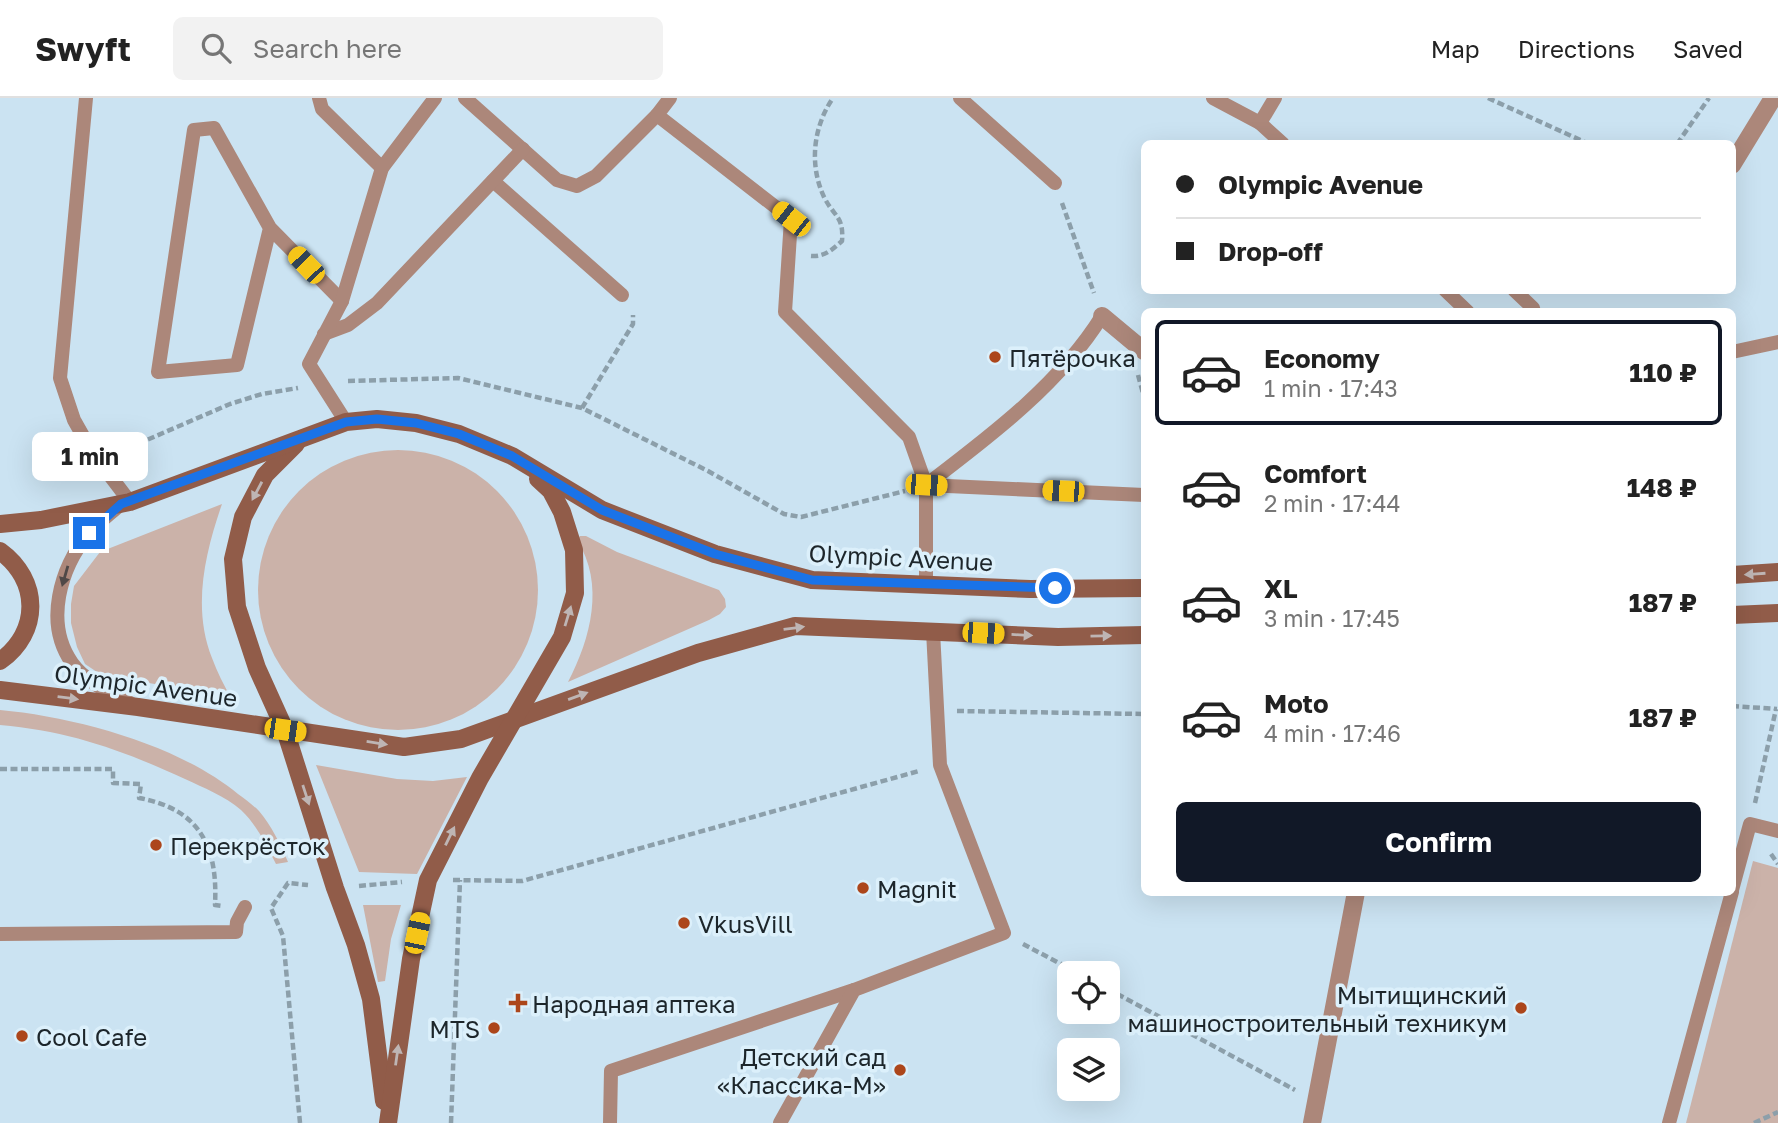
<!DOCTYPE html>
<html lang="en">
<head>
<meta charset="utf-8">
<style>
  body { margin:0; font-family:"Golos Text",sans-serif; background:#f2f2f2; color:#222; height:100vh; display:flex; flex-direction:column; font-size:26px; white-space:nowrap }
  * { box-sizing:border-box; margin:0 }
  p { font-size:23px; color:#767676 }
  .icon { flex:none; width:38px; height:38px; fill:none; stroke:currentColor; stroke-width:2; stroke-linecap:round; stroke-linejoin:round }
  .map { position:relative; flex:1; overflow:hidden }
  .drawer { position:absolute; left:1141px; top:210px; width:595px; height:588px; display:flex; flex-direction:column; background:#fff; border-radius:10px; box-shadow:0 7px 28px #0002 }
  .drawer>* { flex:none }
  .hud { position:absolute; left:1141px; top:42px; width:595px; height:154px; border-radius:10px; box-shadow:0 7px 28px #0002; display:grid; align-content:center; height:154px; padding:0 35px; background:#fff }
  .buttons { position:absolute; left:1057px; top:863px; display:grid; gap:14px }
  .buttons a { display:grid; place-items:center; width:63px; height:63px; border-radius:10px; background:#fff; box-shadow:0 7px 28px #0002; font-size:35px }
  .end { position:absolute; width:32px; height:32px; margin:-16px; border:9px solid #1a73e8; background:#fff; box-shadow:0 0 0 4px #fff }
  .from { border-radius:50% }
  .bubble { position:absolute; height:49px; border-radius:10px; background:#fff; box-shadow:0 7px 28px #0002; font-size:23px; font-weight:700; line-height:49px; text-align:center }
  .car { position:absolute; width:21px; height:42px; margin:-21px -10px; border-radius:9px; box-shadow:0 0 5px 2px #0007; background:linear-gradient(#f5c518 24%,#345 0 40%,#f5c518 0 76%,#345 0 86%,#f5c518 0) }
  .hud b { display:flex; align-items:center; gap:24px; height:66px; font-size:26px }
  .hud b+b { border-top:2px solid #e0e0e0 }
  .hud i { width:18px; height:18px; background:#222 }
  ul { padding:12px 0 0; list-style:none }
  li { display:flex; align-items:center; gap:21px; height:105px; margin:0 14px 10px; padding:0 21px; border:4px solid transparent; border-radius:10px }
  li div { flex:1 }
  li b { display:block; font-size:26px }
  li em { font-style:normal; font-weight:700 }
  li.active { border-color:#111827 }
  li>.icon { width:63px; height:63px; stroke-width:1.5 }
  .cta { display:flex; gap:14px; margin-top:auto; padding:14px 35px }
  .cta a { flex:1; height:80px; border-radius:10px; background:#111827; color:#fff; font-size:28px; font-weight:700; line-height:80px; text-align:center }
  header { display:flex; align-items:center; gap:42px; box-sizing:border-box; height:98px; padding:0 35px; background:#fff; border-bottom:2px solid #e0e0e0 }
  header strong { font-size:33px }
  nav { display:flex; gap:38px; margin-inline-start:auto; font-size:24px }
  .search { width:490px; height:63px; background:#f2f2f2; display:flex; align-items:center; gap:18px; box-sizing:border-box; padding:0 24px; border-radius:10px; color:#767676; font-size:26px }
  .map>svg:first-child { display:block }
  .green { fill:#cbb2a9 }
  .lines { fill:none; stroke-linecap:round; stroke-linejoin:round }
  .path { stroke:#8c9faa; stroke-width:4.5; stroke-dasharray:7 3.5; stroke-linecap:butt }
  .lane { stroke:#ac877a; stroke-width:14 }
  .street { stroke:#ac877a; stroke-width:18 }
  .secondary { stroke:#915c49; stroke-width:18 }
  .oneway { fill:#beb5b4 }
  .oneway2 { fill:#4f4847 }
  .route { stroke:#1a73e8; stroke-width:9 }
  .poi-dot { fill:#ac461b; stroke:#dcf0fb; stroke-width:2.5 }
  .labels { text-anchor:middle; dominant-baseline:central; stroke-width:7; stroke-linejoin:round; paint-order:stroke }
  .poi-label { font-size:24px; fill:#1d262b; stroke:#dcf0fb; text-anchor:start }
  .street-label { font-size:24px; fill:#1d262b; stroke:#dcf0fb }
</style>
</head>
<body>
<header>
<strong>Swyft</strong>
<div class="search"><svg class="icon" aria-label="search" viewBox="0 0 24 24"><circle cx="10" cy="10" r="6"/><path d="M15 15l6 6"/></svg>Search here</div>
<nav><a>Map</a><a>Directions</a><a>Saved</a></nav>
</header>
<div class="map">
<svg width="1778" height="1025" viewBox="0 0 1778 1025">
  <rect width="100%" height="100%" fill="#cbe3f2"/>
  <g class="green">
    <circle cx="398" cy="492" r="140"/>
    <path d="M222,406C205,455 192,510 212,560C217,574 224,587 231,600L100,576L85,566L77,549L71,525V506L74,488L100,454Z"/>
    <path d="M580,438H586L617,454L719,492L725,501L726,509L720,516L709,522L568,584C591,540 605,486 577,442Z"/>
    <path d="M0,612C76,619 179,647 238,696C245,701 253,707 259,713C271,727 281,747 288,764L276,766C266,747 257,727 241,712C225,698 204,690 185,681C122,652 69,633 0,627Z"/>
    <polygon points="316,667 397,681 433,683 467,679 417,776 359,774"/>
    <polygon points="1753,763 1778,770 1778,1025 1686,1025"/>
    <polygon points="363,807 401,807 391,841 385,883 378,884"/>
  </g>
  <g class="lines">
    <g class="path">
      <polyline points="1488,0 1589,46"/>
      <polyline points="1677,46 1709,0"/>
      <polyline points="1062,105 1094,195"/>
      <path d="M811,158C824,159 832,152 842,143C844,118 834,119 824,99C809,67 813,29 833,0"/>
      <polyline points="1138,277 1144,299"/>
      <polyline points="348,283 458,280 582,310 708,373 784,416 801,419 905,393"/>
      <polyline points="582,310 633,226 633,217"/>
      <polyline points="119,354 230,306 262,296 298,290"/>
      <polyline points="1732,608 1777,611"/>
      <polyline points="957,613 1144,616"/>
      <path d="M0,671H113V685L141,686L139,700C200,711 218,749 215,807L223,808"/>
      <polyline points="1755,705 1776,611"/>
      <polyline points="1771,756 1778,766"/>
      <polyline points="453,782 522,783 919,673"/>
      <polyline points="359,788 402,784"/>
      <polyline points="1023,846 1078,875"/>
      <polyline points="1108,891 1295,992"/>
      <polyline points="300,1025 283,838 271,810 288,785 308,787"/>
      <polyline points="451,1025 460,782"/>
      <polyline points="1754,1025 1778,1014"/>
    </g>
    <g class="lane">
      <polyline points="86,0 60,280 74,322 92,354 130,404"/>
      <polyline points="319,0 322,11 382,70"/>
      <polyline points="465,0 557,82 577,88 596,78 657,17"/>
      <polyline points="670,0 657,17 791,121 785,214 909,339 926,387 926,488"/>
      <polyline points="960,0 1055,85"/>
      <polyline points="1213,0 1260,25"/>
      <polyline points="1275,0 1260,25 1283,46"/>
      <polyline points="493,83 622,197"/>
      <polyline points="270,130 214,30 194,32 158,274 237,267 270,130 342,203"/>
      <polyline points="1445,192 1468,214"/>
      <polyline points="1514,192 1533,210 1531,214"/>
      <path d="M1102,218C1060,286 989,339 926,387L1144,397"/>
      <polyline points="324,236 348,227 377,205 523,51"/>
      <polyline points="1732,254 1778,244"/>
      <polyline points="346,324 309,266 342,203 382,70 435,0"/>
      <path d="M121,406C110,416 98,425 89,435C60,470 44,525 72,565C85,583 110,596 130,605"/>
      <polyline points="1732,792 1750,726 1778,733"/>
      <polyline points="0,836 236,834 237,824 245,809"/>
      <polyline points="610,1025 611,973 854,892"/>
      <polyline points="780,1025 854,892 1004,835 940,667 933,533"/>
      <polyline points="1669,1025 1732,794"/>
    </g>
    <g class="street">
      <polyline points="1732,67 1773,0"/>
      <polyline points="1102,218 1144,253"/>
      <polyline points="1312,1025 1356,794"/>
    </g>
    <g class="secondary">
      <polyline points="296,346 265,377 243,419 233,461 237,509 257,570 285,632 335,790 356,847 371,901 384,1003"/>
      <polyline points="0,426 41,422 130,404 346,324 377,321 416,325 459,336 512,358 602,412 715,456 812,482 1030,491 1144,490"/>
      <path d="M0,453C40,482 41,534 0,563"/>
      <polyline points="1732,477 1778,474"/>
      <polyline points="1732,517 1778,515"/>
      <polyline points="0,592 138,609 404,649 461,641 698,555 795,528 1058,539 1144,537"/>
      <polyline points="388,1025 411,861 428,782 480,680 562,539 575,495 574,452 562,414 551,393 538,381"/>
    </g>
  </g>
  <defs><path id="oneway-solid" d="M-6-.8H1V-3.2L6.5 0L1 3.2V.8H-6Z" transform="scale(1.75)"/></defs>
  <g class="oneway">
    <use href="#oneway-solid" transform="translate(257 393) rotate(118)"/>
    <use href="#oneway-solid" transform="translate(1755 476) rotate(176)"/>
    <use href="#oneway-solid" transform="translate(568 518) rotate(-73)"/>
    <use href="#oneway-solid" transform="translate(794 530) rotate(-7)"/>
    <use href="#oneway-solid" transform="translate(1022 537) rotate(3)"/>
    <use href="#oneway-solid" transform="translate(1101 538) rotate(-1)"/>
    <use href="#oneway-solid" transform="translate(578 598) rotate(-20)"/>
    <use href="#oneway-solid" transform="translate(68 600) rotate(7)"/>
    <use href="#oneway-solid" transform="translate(377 645) rotate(9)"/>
    <use href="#oneway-solid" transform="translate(306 697) rotate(72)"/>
    <use href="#oneway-solid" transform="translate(450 738) rotate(-64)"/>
    <use href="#oneway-solid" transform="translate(397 957) rotate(-82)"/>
  </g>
  <use class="oneway2" href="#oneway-solid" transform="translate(65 478) rotate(106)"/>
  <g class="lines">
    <polyline class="route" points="89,435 121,406 346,324 377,321 416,325 459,336 512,358 602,412 715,456 812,482 1055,490"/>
  </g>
  <g class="poi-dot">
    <circle cx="995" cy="259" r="7"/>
    <circle cx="156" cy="747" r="7"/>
    <circle cx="863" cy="790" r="7"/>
    <circle cx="684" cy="825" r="7"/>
    <path d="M514.5 894.5h7v7h7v7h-7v7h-7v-7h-7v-7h7z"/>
    <circle cx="1521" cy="910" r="7"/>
    <circle cx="494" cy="930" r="7"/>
    <circle cx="22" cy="938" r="7"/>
    <circle cx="900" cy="972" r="7"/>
  </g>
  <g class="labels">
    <g class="poi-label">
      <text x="1009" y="259">Пятёрочка</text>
      <text x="170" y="747">Перекрёсток</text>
      <text x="877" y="790">Magnit</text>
      <text x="698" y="825">VkusVill</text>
      <text x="1507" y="896" text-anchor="end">Мытищинский<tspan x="1507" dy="28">машиностроительный техникум</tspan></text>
      <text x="532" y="905">Народная аптека</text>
      <text x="480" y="930" text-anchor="end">MTS</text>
      <text x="36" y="938">Cool Cafe</text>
      <text x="886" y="958" text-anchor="end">Детский сад<tspan x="886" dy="28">«Классика-М»</tspan></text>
    </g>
    <g class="street-label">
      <text transform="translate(901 459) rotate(3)">Olympic Avenue</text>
      <text transform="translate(146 587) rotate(8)">Olympic Avenue</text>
    </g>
  </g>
</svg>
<div class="buttons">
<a><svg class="icon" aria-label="locate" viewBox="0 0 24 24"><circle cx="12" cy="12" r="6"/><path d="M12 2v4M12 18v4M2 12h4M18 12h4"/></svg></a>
<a><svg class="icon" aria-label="layers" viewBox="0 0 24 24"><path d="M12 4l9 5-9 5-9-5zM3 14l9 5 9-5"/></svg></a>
</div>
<i class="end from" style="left:1055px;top:490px"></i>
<i class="end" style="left:89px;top:435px"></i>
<div class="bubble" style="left:32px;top:334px;width:116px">1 min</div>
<i class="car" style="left:791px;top:121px;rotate:308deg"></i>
<i class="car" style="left:306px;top:167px;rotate:316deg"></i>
<i class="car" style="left:926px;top:387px;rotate:93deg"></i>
<i class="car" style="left:1063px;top:393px;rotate:272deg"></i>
<i class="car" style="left:983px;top:535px;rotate:93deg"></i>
<i class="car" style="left:285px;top:632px;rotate:98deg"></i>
<i class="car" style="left:417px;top:835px;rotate:12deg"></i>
<div class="hud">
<b><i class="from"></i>Olympic Avenue</b>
<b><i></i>Drop-off</b>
</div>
<section class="drawer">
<ul>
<li class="active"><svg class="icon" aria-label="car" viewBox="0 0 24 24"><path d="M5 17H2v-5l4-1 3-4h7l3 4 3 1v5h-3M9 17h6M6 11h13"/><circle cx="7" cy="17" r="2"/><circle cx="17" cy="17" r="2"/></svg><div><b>Economy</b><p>1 min · 17:43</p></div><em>110 ₽</em></li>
<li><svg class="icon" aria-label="car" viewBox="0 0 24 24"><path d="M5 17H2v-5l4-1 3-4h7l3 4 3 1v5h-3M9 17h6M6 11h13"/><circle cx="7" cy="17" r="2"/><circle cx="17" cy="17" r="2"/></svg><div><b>Comfort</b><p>2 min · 17:44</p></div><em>148 ₽</em></li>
<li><svg class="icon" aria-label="car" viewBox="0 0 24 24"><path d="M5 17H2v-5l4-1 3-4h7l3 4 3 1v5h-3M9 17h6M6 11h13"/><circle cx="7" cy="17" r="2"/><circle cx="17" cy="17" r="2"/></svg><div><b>XL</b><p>3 min · 17:45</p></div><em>187 ₽</em></li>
<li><svg class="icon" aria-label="car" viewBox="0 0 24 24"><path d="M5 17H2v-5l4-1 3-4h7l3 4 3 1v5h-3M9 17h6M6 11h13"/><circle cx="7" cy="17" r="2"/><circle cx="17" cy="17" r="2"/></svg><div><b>Moto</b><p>4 min · 17:46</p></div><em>187 ₽</em></li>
</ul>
<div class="cta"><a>Confirm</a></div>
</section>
</div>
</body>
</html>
